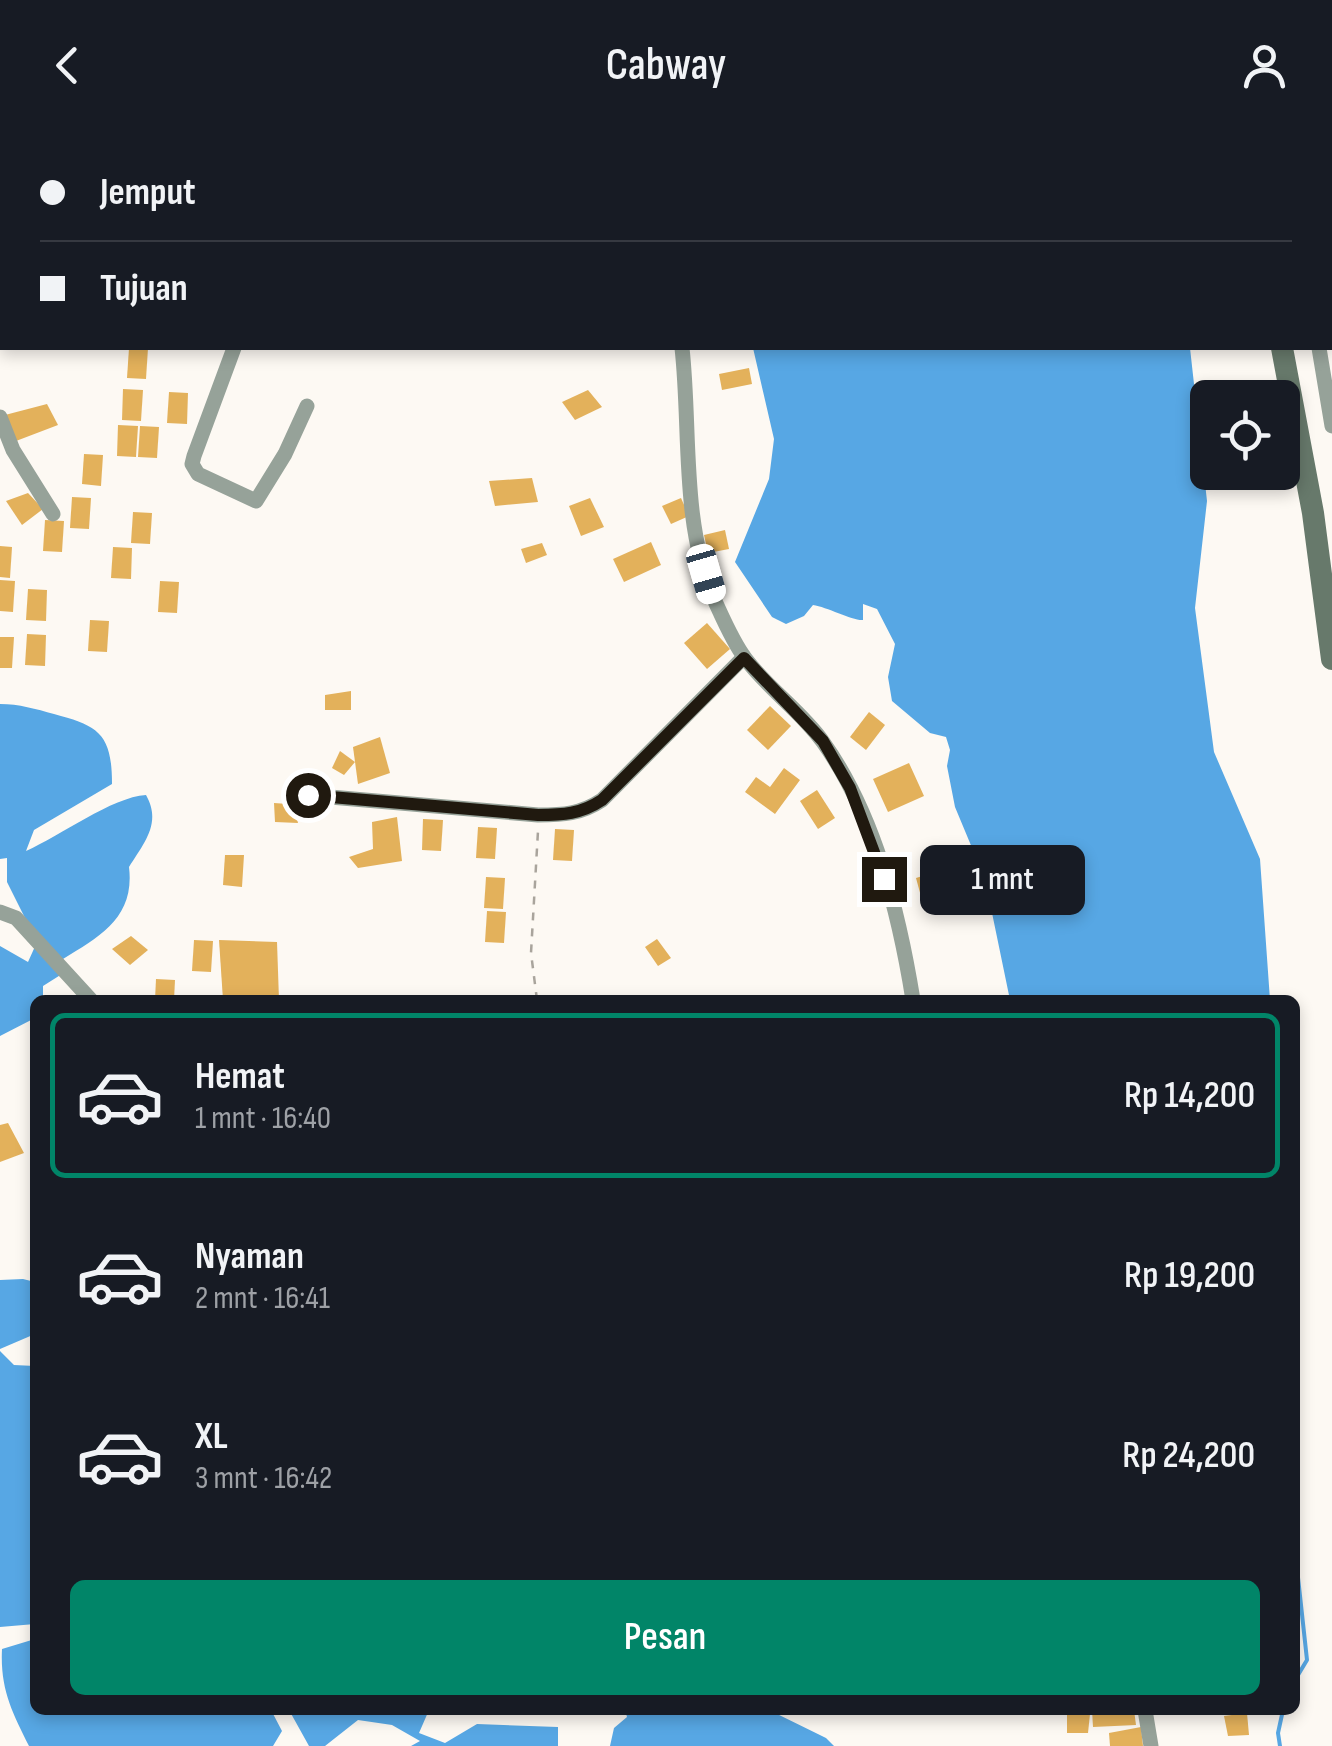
<!DOCTYPE html>
<html lang="id">
<head>
<meta charset="utf-8">
<style>
  body { margin:0; font-family:"Sofia Sans Condensed",sans-serif; background:#242831; color:#f1f3f6; height:100vh; display:flex; flex-direction:column; font-size:38px; white-space:nowrap }
  * { box-sizing:border-box; margin:0 }
  p { font-size:32px; color:#9ea1a6 }
  .icon { flex:none; width:55px; height:55px; fill:none; stroke:currentColor; stroke-width:2; stroke-linecap:round; stroke-linejoin:round }
  .map { position:relative; flex:1; overflow:hidden }
  .details { position:absolute; left:30px; top:865px; width:1270px; height:720px; display:flex; flex-direction:column; background:#171b24; border-radius:15px; box-shadow:0 5px 15px #0003 }
  .details>* { flex:none }
  .hud { position:absolute; left:0px; top:0px; width:1332px; height:220px; box-shadow:0 5px 15px #0003; display:grid; align-content:center; height:220px; padding:0 40px; background:#171b24 }
  .fabs { position:absolute; left:1190px; top:250px; display:grid; gap:20px }
  .fabs a { display:grid; place-items:center; width:110px; height:110px; border-radius:15px; background:#171b24; box-shadow:0 5px 15px #0003; font-size:50px }
  .end { position:absolute; width:45px; height:45px; margin:-22px; border:12px solid #20190f; background:#fff; box-shadow:0 0 0 5px #fff }
  .from { border-radius:50% }
  .bubble { position:absolute; height:70px; border-radius:15px; background:#171b24; box-shadow:0 5px 15px #0003; font-size:32px; font-weight:600; line-height:70px; text-align:center }
  .car { position:absolute; width:30px; height:60px; margin:-30px -15px; border-radius:12px; box-shadow:0 0 8px 2px #0007; background:linear-gradient(#fff 24%,#345 0 40%,#fff 0 76%,#345 0 86%,#fff 0) }
  .hud b { display:flex; align-items:center; gap:35px; height:95px; font-size:38px }
  .hud b+b { border-top:2px solid #363941 }
  .hud i { width:25px; height:25px; background:#f1f3f6 }
  ul { padding:18px 0 0; list-style:none }
  li { display:flex; align-items:center; gap:30px; height:165px; margin:0 20px 15px; padding:0 20px; border:5px solid transparent; border-radius:15px }
  li div { flex:1 }
  li b { display:block; font-size:38px }
  li em { font-style:normal; font-weight:600 }
  li.active { border-color:#018568 }
  li>.icon { width:90px; height:90px; stroke-width:1.5 }
  .action { display:flex; gap:20px; margin-top:auto; padding:20px 40px }
  .action a { flex:1; height:115px; border-radius:15px; background:#018568; color:#fff; font-size:40px; font-weight:600; line-height:115px; text-align:center }
  header { display:flex; justify-content:space-between; align-items:center; height:130px; padding:0 40px; background:#171b24; font-size:45px; font-weight:600 }
  .map>svg:first-child { display:block }
  .water { fill:#57a7e4 }
  .lines { fill:none; stroke-linecap:round; stroke-linejoin:round }
  .stream { stroke:#57a7e4; stroke-width:4 }
  .building { fill:#e3b15b }
  .path { stroke:#a9a49c; stroke-width:2.5; stroke-dasharray:8 8; stroke-linecap:butt }
  .street { stroke:#96a299; stroke-width:15 }
  .secondary { stroke:#67796b; stroke-width:22 }
  .route { stroke:#20190f; stroke-width:12 }
</style>
</head>
<body>
<header><svg class="icon" aria-label="back" viewBox="0 0 24 24"><path d="M15 5l-7 7 7 7"/></svg>Cabway<svg class="icon" aria-label="person" viewBox="0 0 24 24"><circle cx="12" cy="8" r="4"/><path d="M4 21q1-7 8-7t8 7"/></svg></header>
<div class="map">
<svg width="1332" height="1616" viewBox="0 0 1332 1616">
  <rect width="100%" height="100%" fill="#fdf9f3"/>
  <g class="water">
    <polygon points="689,0 1116,0 1117,2 689,2"/>
    <path d="M753,218H1190L1207,371L1195,478L1214,622L1260,729L1270,870H1010L985,749L955,677L947,636L950,620L946,607L930,603L892,571L888,547L895,514L877,479L863,474V490C853,491 827,477 813,475L804,486L786,494L772,487L735,432L769,349L774,309Z"/>
    <path d="M0,574C19,574 36,579 54,584C99,596 112,604 112,654L34,700L26,721C60,706 112,667 146,665C162,693 144,713 129,737C135,787 101,806 63,829L62,844L43,856V870H35V888L0,906V816L28,832L37,812L7,752V728L0,729Z"/>
    <polygon points="23,1149 35,1152 35,1204 0,1219 0,1150"/>
    <polygon points="0,1221 14,1235 35,1236 35,1494 0,1497"/>
    <path d="M35,1509V1580H271L282,1601L273,1616H29C12,1582 0,1559 2,1519Z"/>
    <polygon points="289,1580 429,1580 419,1603 445,1613 477,1594 558,1597 558,1616 411,1616 420,1611 392,1595 358,1590 325,1616 309,1616"/>
    <polygon points="625,1580 769,1580 826,1608 834,1616 610,1616 614,1598 627,1587"/>
  </g>
  <g class="lines">
    <g class="stream">
      <polyline points="1295,1420 1307,1530 1295,1550"/>
      <polyline points="1280,1616 1278,1603 1283,1580"/>
    </g>
  </g>
  <g class="building">
    <polygon points="129,218 148,218 146,249 127,248"/>
    <polygon points="749,238 752,254 722,260 719,244"/>
    <polygon points="123,259 143,260 141,291 122,290"/>
    <polygon points="588,260 602,277 575,290 562,272"/>
    <polygon points="169,262 188,263 187,294 167,293"/>
    <polygon points="47,274 58,295 16,311 5,285"/>
    <polygon points="118,295 138,296 136,327 117,326"/>
    <polygon points="140,296 159,297 157,328 138,327"/>
    <polygon points="84,324 103,325 101,356 82,354"/>
    <polygon points="532,348 538,372 495,376 489,351"/>
    <polygon points="28,363 43,379 22,395 6,371"/>
    <polygon points="72,367 91,368 89,399 70,398"/>
    <polygon points="590,368 604,397 581,406 569,376"/>
    <polygon points="681,368 689,386 671,394 662,376"/>
    <polygon points="133,382 152,383 150,414 131,413"/>
    <polygon points="45,390 64,391 62,422 43,421"/>
    <polygon points="725,400 729,419 708,423 704,405"/>
    <polygon points="651,412 661,435 624,452 613,429"/>
    <polygon points="542,413 547,425 526,433 521,419"/>
    <polygon points="0,416 12,417 10,448 0,447"/>
    <polygon points="113,417 132,418 131,449 111,448"/>
    <polygon points="0,450 15,451 13,482 0,481"/>
    <polygon points="160,451 179,452 177,483 158,482"/>
    <polygon points="28,459 47,460 46,491 26,490"/>
    <polygon points="90,490 109,491 107,522 88,521"/>
    <polygon points="707,493 730,519 707,539 684,513"/>
    <polygon points="27,504 46,505 45,536 25,535"/>
    <polygon points="0,507 14,507 12,538 0,538"/>
    <polygon points="351,561 351,580 325,580 325,565"/>
    <polygon points="770,576 791,596 768,620 747,600"/>
    <polygon points="869,582 885,595 866,620 850,607"/>
    <polygon points="380,607 390,643 358,654 353,617"/>
    <polygon points="340,621 355,632 344,645 332,638"/>
    <polygon points="909,633 924,666 888,682 873,649"/>
    <polygon points="784,638 800,650 775,684 745,662 756,647 770,657"/>
    <polygon points="817,660 835,688 818,699 800,671"/>
    <polygon points="274,673 288,674 290,684 296,685 298,693 275,692"/>
    <polygon points="397,687 402,731 358,738 349,727 373,719 372,692"/>
    <polygon points="423,689 443,690 441,721 422,720"/>
    <polygon points="478,697 497,698 495,729 476,728"/>
    <polygon points="555,699 574,700 572,731 553,730"/>
    <polygon points="225,725 244,725 242,757 223,755"/>
    <polygon points="945,739 955,759 922,770 916,748"/>
    <polygon points="486,747 505,748 503,779 484,778"/>
    <polygon points="487,781 506,782 504,813 485,812"/>
    <polygon points="131,806 148,820 130,835 112,819"/>
    <polygon points="657,809 671,828 658,836 645,817"/>
    <polygon points="194,810 213,811 211,842 192,841"/>
    <polygon points="219,810 277,812 279,870 223,870"/>
    <polygon points="156,849 175,850 174,870 155,870"/>
    <polygon points="8,993 24,1023 0,1032 0,995"/>
    <polygon points="1092,1580 1134,1580 1136,1595 1093,1597"/>
    <polygon points="1247,1583 1249,1605 1228,1606 1224,1586"/>
    <polygon points="1090,1584 1088,1603 1067,1603 1067,1585"/>
    <polygon points="1141,1597 1143,1616 1110,1616 1109,1603"/>
  </g>
  <g class="lines">
    <polyline class="path" points="537,870 531,823 538,701"/>
    <g class="street">
      <polyline points="119,0 122,2"/>
      <polyline points="498,0 501,2"/>
      <polyline points="1271,0 1271,2"/>
      <polyline points="0,143 2,142"/>
      <polyline points="234,218 194,326 192,334 198,344 256,371 285,324 307,276"/>
      <path d="M682,218C691,299 681,390 713,467C722,486 732,511 745,528C768,559 801,581 823,612C875,685 899,783 913,870"/>
      <polyline points="1319,218 1332,296"/>
      <polyline points="0,287 13,320 53,384"/>
      <path d="M307,665L538,685C563,685 581,684 602,670L744,527"/>
      <polyline points="0,782 16,788 91,870"/>
      <polyline points="1145,1580 1151,1616"/>
    </g>
    <g class="secondary">
      <polyline points="1233,0 1234,2"/>
      <polyline points="1282,218 1313,383 1332,529"/>
    </g>
  </g>
  <g class="lines">
    <path class="route" d="M308,665L538,685C563,685 581,684 602,670L744,528L823,611L850,658L884,749"/>
  </g>
</svg>
<div class="fabs">
<a><svg class="icon" aria-label="locate" viewBox="0 0 24 24"><circle cx="12" cy="12" r="6"/><path d="M12 2v4M12 18v4M2 12h4M18 12h4"/></svg></a>
</div>
<i class="end from" style="left:308px;top:665px"></i>
<i class="end" style="left:884px;top:749px"></i>
<div class="bubble" style="left:920px;top:715px;width:165px">1 mnt</div>
<i class="car" style="left:706px;top:444px;rotate:164deg"></i>
<div class="hud">
<b><i class="from"></i>Jemput</b>
<b><i></i>Tujuan</b>
</div>
<section class="details">
<ul>
<li class="active"><svg class="icon" aria-label="car" viewBox="0 0 24 24"><path d="M5 17H2v-5l4-1 3-4h7l3 4 3 1v5h-3M9 17h6M6 11h13"/><circle cx="7" cy="17" r="2"/><circle cx="17" cy="17" r="2"/></svg><div><b>Hemat</b><p>1 mnt · 16:40</p></div><em>Rp 14,200</em></li>
<li><svg class="icon" aria-label="car" viewBox="0 0 24 24"><path d="M5 17H2v-5l4-1 3-4h7l3 4 3 1v5h-3M9 17h6M6 11h13"/><circle cx="7" cy="17" r="2"/><circle cx="17" cy="17" r="2"/></svg><div><b>Nyaman</b><p>2 mnt · 16:41</p></div><em>Rp 19,200</em></li>
<li><svg class="icon" aria-label="car" viewBox="0 0 24 24"><path d="M5 17H2v-5l4-1 3-4h7l3 4 3 1v5h-3M9 17h6M6 11h13"/><circle cx="7" cy="17" r="2"/><circle cx="17" cy="17" r="2"/></svg><div><b>XL</b><p>3 mnt · 16:42</p></div><em>Rp 24,200</em></li>
</ul>
<div class="action"><a>Pesan</a></div>
</section>
</div>
</body>
</html>
